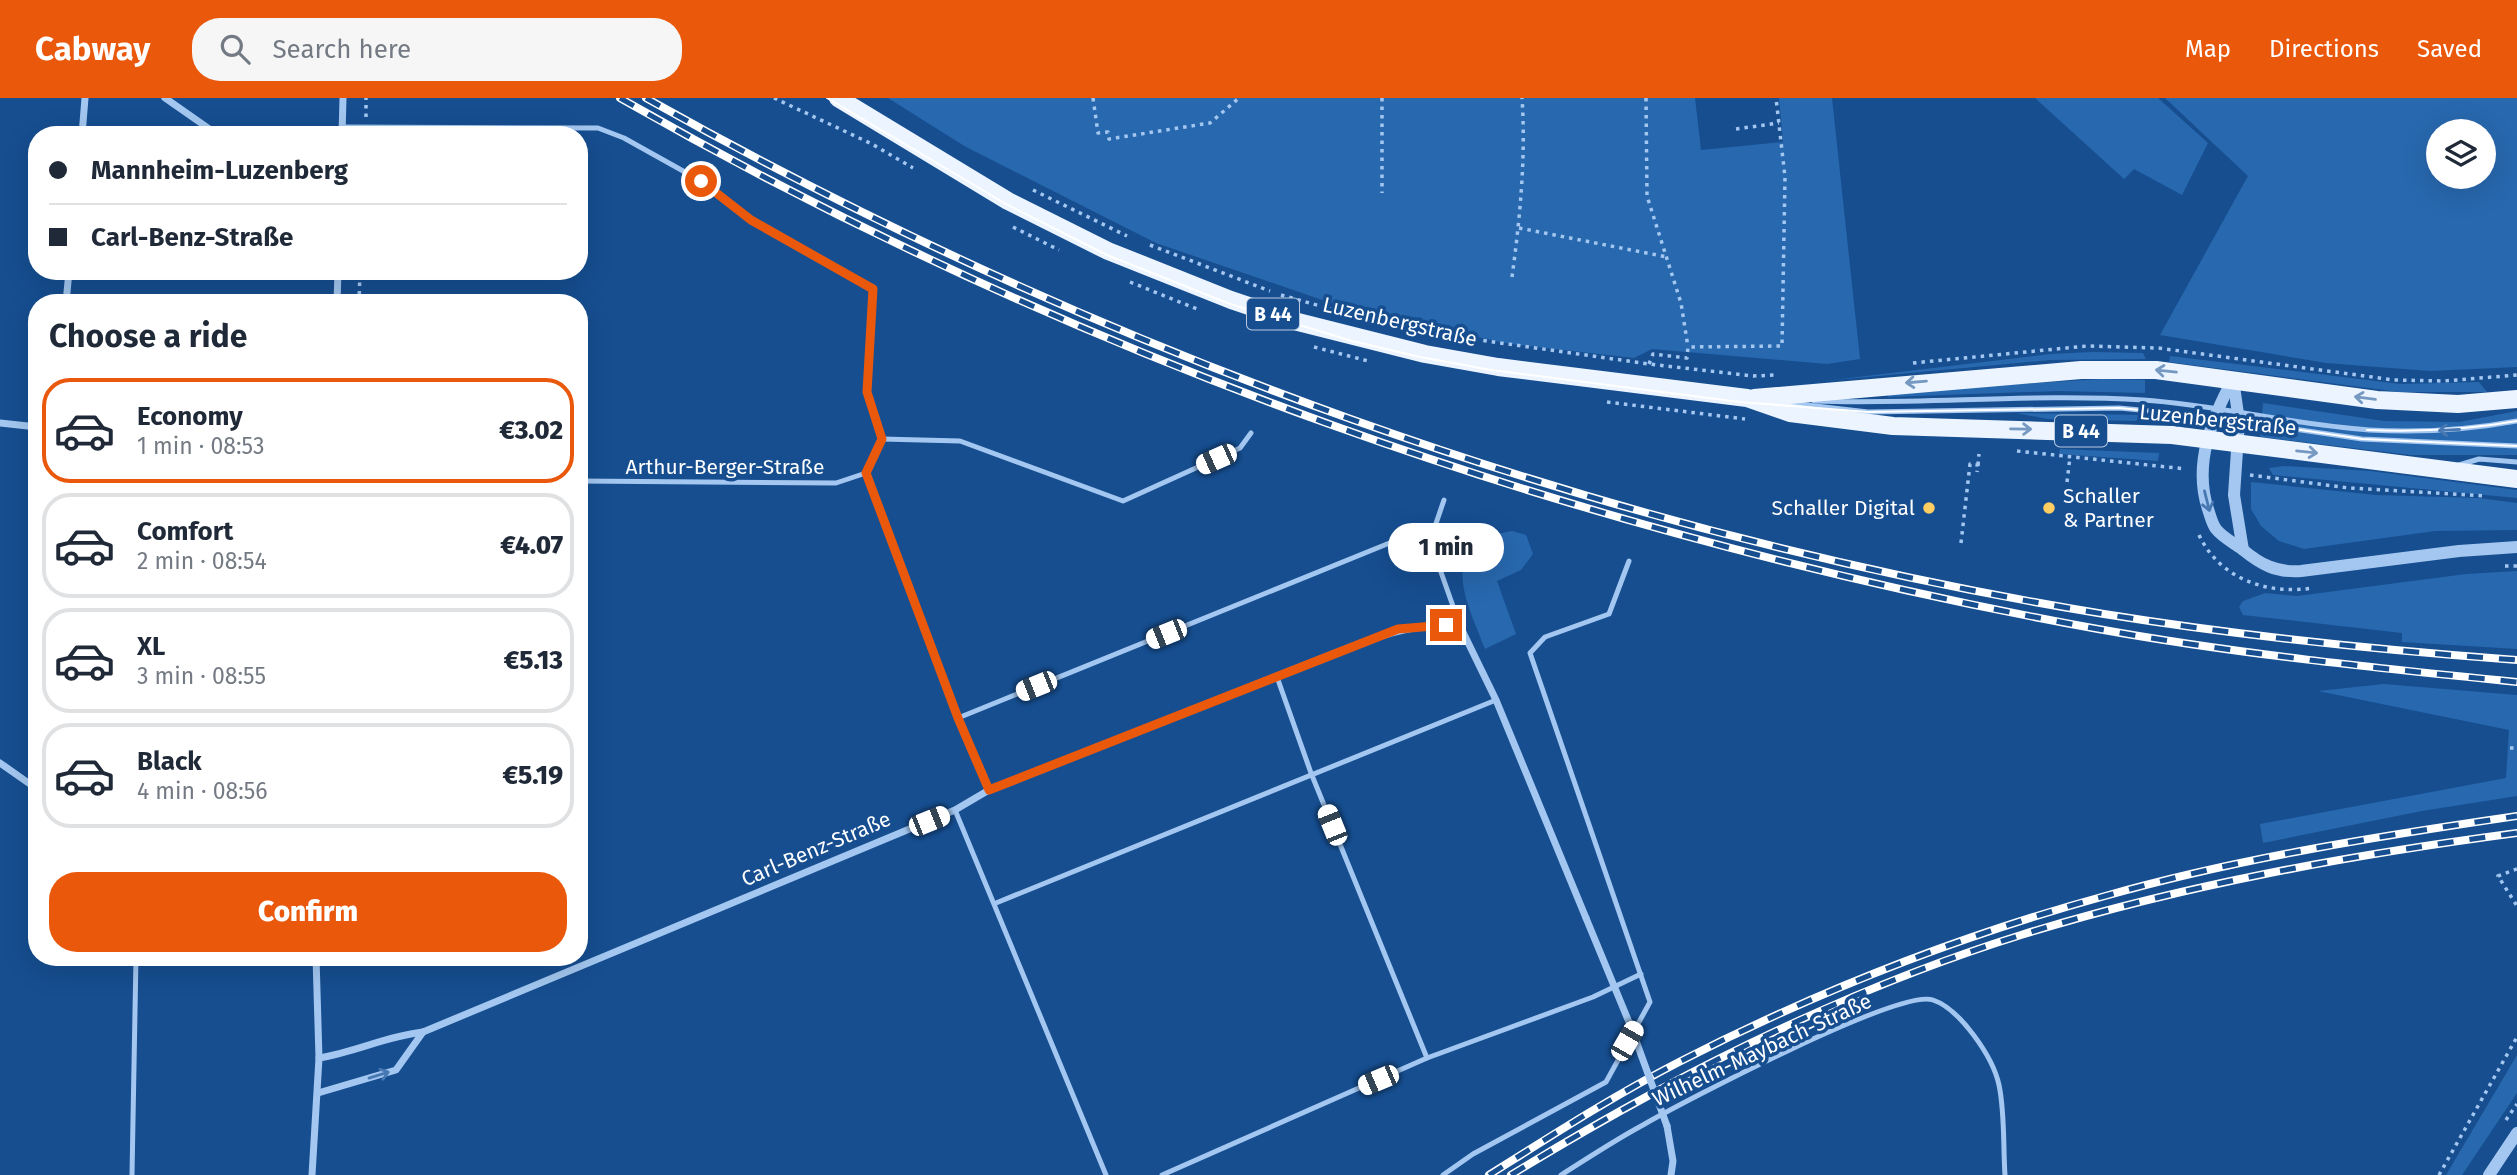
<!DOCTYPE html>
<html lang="en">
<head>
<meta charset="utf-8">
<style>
  body { margin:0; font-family:"Fira Sans",sans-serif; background:#f6f6f7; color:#1f2937; height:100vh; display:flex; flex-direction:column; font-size:26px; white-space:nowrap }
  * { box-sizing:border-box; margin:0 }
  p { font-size:23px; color:#747a83 }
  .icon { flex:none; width:38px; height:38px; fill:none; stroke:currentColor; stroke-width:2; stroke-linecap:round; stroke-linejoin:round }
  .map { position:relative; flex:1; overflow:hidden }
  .sheet { position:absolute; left:28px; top:196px; width:560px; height:672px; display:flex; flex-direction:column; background:#fff; border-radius:28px; box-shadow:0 7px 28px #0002 }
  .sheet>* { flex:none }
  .guide { position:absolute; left:28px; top:28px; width:560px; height:154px; border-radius:28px; box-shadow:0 7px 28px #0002; display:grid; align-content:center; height:154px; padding:0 21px; background:#fff }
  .tools { position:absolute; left:2426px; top:21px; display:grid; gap:14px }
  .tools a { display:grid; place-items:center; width:70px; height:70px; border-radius:50%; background:#fff; box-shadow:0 7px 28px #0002; font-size:35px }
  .end { position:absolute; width:32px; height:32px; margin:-16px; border:9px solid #ea580c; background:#fff; box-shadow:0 0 0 4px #fff }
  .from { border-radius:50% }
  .bubble { position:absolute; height:49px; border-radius:24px; background:#fff; box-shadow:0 7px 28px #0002; font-size:23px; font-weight:800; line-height:49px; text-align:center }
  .car { position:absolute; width:21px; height:42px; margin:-21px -10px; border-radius:9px; box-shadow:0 0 5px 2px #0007; background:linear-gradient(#fff 24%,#345 0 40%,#fff 0 76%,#345 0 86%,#fff 0) }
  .guide b { display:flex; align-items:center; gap:24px; height:66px; font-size:26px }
  .guide b+b { border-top:2px solid #e0e1e3 }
  .guide i { width:18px; height:18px; background:#1f2937 }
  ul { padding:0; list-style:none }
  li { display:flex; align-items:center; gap:21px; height:105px; margin:0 14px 10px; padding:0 7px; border:4px solid #e0e1e3; border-radius:28px }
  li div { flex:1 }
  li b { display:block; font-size:26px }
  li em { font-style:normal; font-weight:800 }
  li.active { border-color:#ea580c }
  li>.icon { width:63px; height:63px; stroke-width:1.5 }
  h2 { padding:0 21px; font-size:32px; line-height:84px }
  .cta { display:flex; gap:14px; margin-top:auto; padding:14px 21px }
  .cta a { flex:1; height:80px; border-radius:28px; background:#ea580c; color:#fff; font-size:28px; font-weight:800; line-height:80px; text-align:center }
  header { display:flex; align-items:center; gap:42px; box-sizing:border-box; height:98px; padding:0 35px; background:#ea580c; color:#fff }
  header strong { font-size:33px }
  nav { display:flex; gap:38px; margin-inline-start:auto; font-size:24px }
  .search { width:490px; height:63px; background:#f6f6f7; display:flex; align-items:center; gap:18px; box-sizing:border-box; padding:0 24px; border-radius:28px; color:#747a83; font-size:26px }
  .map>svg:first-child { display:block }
  .green { fill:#2868ae; fill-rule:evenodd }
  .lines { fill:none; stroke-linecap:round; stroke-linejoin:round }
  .path { stroke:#a3c7f0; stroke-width:3.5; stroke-dasharray:3.5 5; stroke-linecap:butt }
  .service { stroke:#a3c7f0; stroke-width:5 }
  .minor { stroke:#a3c7f0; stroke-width:7 }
  .tertiary { stroke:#a3c7f0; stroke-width:12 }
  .primary { stroke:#ecf4ff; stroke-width:18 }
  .tram { stroke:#fff; stroke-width:2 }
  .rail-casing { stroke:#fff; stroke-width:8 }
  .rail { stroke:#164e90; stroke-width:5; stroke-dasharray:16; stroke-linecap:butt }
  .minor-bridge { stroke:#a3c7f0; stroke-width:7 }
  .oneway { stroke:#7699c2 }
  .oneway2 { stroke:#4778b2 }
  .route { stroke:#ea580c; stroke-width:9 }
  .poi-dot { fill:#ffce62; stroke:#164e90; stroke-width:2.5 }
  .labels { text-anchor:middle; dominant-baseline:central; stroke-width:7; stroke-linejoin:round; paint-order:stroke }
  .shield { fill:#164e90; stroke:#b9cade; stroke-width:2 }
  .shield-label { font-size:19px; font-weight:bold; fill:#fff }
  .street-label { font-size:21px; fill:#fff; stroke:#164e90 }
  .poi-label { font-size:21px; fill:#fff; stroke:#164e90; text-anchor:start }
</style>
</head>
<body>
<header>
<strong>Cabway</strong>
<div class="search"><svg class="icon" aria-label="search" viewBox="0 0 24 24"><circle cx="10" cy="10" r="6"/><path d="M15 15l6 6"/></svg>Search here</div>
<nav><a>Map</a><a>Directions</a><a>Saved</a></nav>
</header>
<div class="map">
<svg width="2517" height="1077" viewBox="0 0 2517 1077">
  <rect width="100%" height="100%" fill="#164e90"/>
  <g class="green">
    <polygon points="888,0 1695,0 1701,52 1783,44 1779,0 1832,0 1860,261 1827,266 1652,251 1634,260 1511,246 1360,215 1156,145 966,49"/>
    <polygon points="2035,0 2158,0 2208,45 2182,97 2134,71 2124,81"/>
    <path d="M2165,0H2517V269L2430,273L2326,265L2160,237L2248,78ZM2438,33H2483V79H2438Z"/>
    <polygon points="2093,254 2143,255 2146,261 2051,262 1824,283 2050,256"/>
    <polygon points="2170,258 2400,286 2479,284 2487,294 2399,294 2169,264"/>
    <polygon points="2102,281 2145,282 2145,295 2058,293 1888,299 1887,294"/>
    <polygon points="2263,305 2384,323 2459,324 2517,313 2517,357 2411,357 2260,339"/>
    <polygon points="2016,315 2142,317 2136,323 2048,321"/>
    <polygon points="2060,351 2159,355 2158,363 2059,356"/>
    <polygon points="2284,368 2370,373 2517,392 2517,400 2273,377 2269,370"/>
    <polygon points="2251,384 2376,397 2479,400 2517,405 2517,432 2435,433 2304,451 2279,443 2261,428 2251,411"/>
    <path d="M1512,433L1526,437L1533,456L1521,472L1497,483L1516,536L1485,551C1466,502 1435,446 1512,433Z"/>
    <polygon points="2517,473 2517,551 2402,544 2402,535 2243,517 2239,509 2243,503 2265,495 2297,498 2466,476"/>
    <polygon points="2384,586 2517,597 2517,698 2422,713 2263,745 2260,726 2506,680 2509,632 2318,593"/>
    <polygon points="2517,957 2517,995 2462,1077 2446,1077"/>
  </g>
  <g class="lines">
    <g class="path">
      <polyline points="774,0 872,46 913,70"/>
      <polyline points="1093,0 1098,35 1108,34 1109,41 1210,25 1239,0"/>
      <polyline points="1382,0 1382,95"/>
      <polyline points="1646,0 1647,98 1681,205 1688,249"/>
      <polyline points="366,19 366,0"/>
      <polyline points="1736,31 1779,25"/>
      <polyline points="1033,92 1127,138"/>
      <polyline points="1013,129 1059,152"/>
      <polyline points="1519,130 1667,159"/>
      <polyline points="1150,147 1270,193"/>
      <path d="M1512,179C1520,120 1526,59 1522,0"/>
      <polyline points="1130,184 1197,211"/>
      <polyline points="1281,197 1338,213"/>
      <polyline points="359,205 360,173"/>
      <polyline points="1416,233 1649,266 1753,278 1776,277"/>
      <polyline points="1314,249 1368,263"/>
      <polyline points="1913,265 2087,248 2158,250 2394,282 2444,283 2517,277"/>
      <polyline points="1649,266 1653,256 1687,260 1688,249 1782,248 1785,79 1776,0"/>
      <polyline points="1607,304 1745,321"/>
      <polyline points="2017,353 2186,371"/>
      <polyline points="1978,367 1979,356"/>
      <polyline points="2250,377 2349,390 2486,398"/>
      <polyline points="2067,384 2070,359"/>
      <path d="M2199,437C2220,481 2267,497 2313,490"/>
      <polyline points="1961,445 1970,366 1978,367 1977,374"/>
      <polyline points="2505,468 2517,468"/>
      <polyline points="2510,650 2517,650"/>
      <polyline points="2517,771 2498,778 2517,808"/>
      <polyline points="2506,1022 2517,1006"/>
      <polyline points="2439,1077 2517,939"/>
    </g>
    <g class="service">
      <polyline points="343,29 598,30 624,40 701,83 751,122 873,191 867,294 882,341 866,375"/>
      <path d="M1814,303C1923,307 2033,295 2143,302C2219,307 2293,327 2369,332C2419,335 2468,332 2517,323"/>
      <polyline points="1789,305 1868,314 2119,310 2214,319 2362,341 2517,348"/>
      <polyline points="882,341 960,343 1123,403 1240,350 1251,335"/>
      <polyline points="2459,367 2479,361 2517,364"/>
      <polyline points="579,383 836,385 866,375 958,620 989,692"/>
      <polyline points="1444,402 1430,443 1460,528"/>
      <polyline points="958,620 1392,444 1430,443"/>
      <polyline points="955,712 1106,1077"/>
      <polyline points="996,805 1496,602"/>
      <polyline points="1427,960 1593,899 1641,876"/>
      <polyline points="132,1077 136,859"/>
      <polyline points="1162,1077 1427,960 1311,675 1277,579"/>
      <polyline points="1443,1077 1473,1056 1606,984 1650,904 1530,555 1545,539 1609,516 1629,463"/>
      <path d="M1561,1077C1588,1060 1615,1042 1643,1027C1683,1004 1900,890 1933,902C1960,911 1993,959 1999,987C2005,1015 2003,1048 2005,1077"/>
    </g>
    <g class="minor">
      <polyline points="165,0 218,37"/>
      <polyline points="82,37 85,0"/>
      <polyline points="342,37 343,0"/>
      <polyline points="66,205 69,173"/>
      <polyline points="337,205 338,173"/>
      <polyline points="0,325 37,329"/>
      <polyline points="0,665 37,691"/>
      <path d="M319,960C355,954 387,938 423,934L955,712L989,692L1353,548C1390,534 1421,525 1460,528L1496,602L1586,820"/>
      <polyline points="318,995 396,972 423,934"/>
      <polyline points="1667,1028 1673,1063 1671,1077"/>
      <polyline points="312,1077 319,960 316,859"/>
    </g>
    <g class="tertiary">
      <path d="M2233,281C2212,320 2193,366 2208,411C2210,417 2212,426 2216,431C2222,439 2234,445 2242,451C2260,466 2276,475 2301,473L2459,453L2517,449"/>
      <polyline points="2233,281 2239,323 2234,397 2243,452"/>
      <polyline points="2489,1077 2517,1035"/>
    </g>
    <g class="primary">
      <polyline points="838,0 1008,103 1108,153 1231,202 1294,223 1425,256 1498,269 1747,300 1790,315 1893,328 2172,337 2517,381"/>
      <polyline points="1754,300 2081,272 2156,272 2377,302 2458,306 2517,301"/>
    </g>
    <g class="tram">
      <polyline points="827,0 1006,106 1107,157 1230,206 1352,243 1420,259 1491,272 1740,304 1868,314 2119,310 2214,319 2362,341 2517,348"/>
      <path d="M2367,332C2418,334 2467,332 2517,323"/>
    </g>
    <g class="rail-casing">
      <g id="rail">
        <path d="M620,0C1077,262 1580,437 2098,531C2237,556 2377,570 2517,584"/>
        <path d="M646,0C1096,253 1595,433 2104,516C2241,538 2379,552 2517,562"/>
        <path d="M1489,1077C1551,1038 1613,998 1679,964C1814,895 1959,838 2105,798C2239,760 2380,738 2517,718"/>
        <path d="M1511,1077C1671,979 1841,893 2021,837C2183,787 2350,757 2517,735"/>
      </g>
    </g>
    <use href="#rail" class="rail"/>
    <polyline class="minor-bridge" points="1586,820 1631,929 1667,1028"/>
  </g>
  <defs><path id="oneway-shaft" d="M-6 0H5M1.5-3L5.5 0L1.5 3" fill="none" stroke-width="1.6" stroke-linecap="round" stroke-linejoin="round" transform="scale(1.75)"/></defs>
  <g class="oneway">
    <use href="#oneway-shaft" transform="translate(2166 273) rotate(-174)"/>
    <use href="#oneway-shaft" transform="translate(1916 284) rotate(175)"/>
    <use href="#oneway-shaft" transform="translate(2365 300) rotate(-172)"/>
    <use href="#oneway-shaft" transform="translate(2021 331) rotate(1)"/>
    <use href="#oneway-shaft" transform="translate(2307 354) rotate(6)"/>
  </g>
  <g class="oneway2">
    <use href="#oneway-shaft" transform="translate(2449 332) rotate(177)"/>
    <use href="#oneway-shaft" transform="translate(2207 403) rotate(76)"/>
    <use href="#oneway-shaft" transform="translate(379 977) rotate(-17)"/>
  </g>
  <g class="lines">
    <polyline class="route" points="701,83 751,122 873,191 867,294 882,341 866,375 958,620 989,692 1398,531 1446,527"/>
  </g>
  <g class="poi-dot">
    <circle cx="1929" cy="410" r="7"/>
    <circle cx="2049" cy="410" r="7"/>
  </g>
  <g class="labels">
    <g class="shield">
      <rect x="1247" y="200.5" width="52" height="31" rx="5"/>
      <rect x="2055" y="317.5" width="52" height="31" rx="5"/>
    </g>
    <g class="shield-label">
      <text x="1273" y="216">B 44</text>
      <text x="2081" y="333">B 44</text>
    </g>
    <g class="street-label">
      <text transform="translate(1400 224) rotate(13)">Luzenbergstraße</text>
      <text transform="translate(2218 322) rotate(6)">Luzenbergstraße</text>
      <text x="725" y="369">Arthur-Berger-Straße</text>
      <text transform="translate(816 751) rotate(-23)">Carl-Benz-Straße</text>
      <text transform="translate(1762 952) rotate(-25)">Wilhelm-Maybach-Straße</text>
    </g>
    <g class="poi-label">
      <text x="2063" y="398">Schaller<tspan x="2063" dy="24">&amp; Partner</tspan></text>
      <text x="1915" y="410" text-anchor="end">Schaller Digital</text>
    </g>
  </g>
</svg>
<div class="tools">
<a><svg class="icon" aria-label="layers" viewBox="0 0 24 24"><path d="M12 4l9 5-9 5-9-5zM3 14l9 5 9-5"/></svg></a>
</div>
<i class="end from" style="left:701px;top:83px"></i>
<i class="end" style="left:1446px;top:527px"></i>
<div class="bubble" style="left:1388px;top:425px;width:116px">1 min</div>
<i class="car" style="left:1216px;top:361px;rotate:246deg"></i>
<i class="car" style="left:1166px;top:536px;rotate:248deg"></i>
<i class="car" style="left:1036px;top:588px;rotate:248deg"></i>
<i class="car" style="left:929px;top:723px;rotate:68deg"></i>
<i class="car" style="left:1332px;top:727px;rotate:338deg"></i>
<i class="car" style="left:1627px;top:943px;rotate:30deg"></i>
<i class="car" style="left:1378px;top:982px;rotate:247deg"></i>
<div class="guide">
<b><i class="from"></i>Mannheim-Luzenberg</b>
<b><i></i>Carl-Benz-Straße</b>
</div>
<section class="sheet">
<h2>Choose a ride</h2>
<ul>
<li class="active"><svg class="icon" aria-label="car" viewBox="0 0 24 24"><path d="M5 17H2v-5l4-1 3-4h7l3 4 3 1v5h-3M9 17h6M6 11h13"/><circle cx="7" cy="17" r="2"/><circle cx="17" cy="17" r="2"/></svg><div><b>Economy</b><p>1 min · 08:53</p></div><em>€3.02</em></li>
<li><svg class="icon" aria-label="car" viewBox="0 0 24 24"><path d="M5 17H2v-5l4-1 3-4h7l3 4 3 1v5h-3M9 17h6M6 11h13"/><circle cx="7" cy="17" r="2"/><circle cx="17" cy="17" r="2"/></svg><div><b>Comfort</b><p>2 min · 08:54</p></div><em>€4.07</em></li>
<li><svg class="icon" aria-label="car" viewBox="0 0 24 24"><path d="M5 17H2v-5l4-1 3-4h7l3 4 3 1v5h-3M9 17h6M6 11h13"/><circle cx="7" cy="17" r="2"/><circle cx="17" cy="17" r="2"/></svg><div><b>XL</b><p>3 min · 08:55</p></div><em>€5.13</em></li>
<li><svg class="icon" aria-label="car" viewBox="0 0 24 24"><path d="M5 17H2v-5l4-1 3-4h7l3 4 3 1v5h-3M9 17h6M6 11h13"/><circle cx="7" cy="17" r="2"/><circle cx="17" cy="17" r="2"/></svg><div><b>Black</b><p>4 min · 08:56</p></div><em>€5.19</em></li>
</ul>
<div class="cta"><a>Confirm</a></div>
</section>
</div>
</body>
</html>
